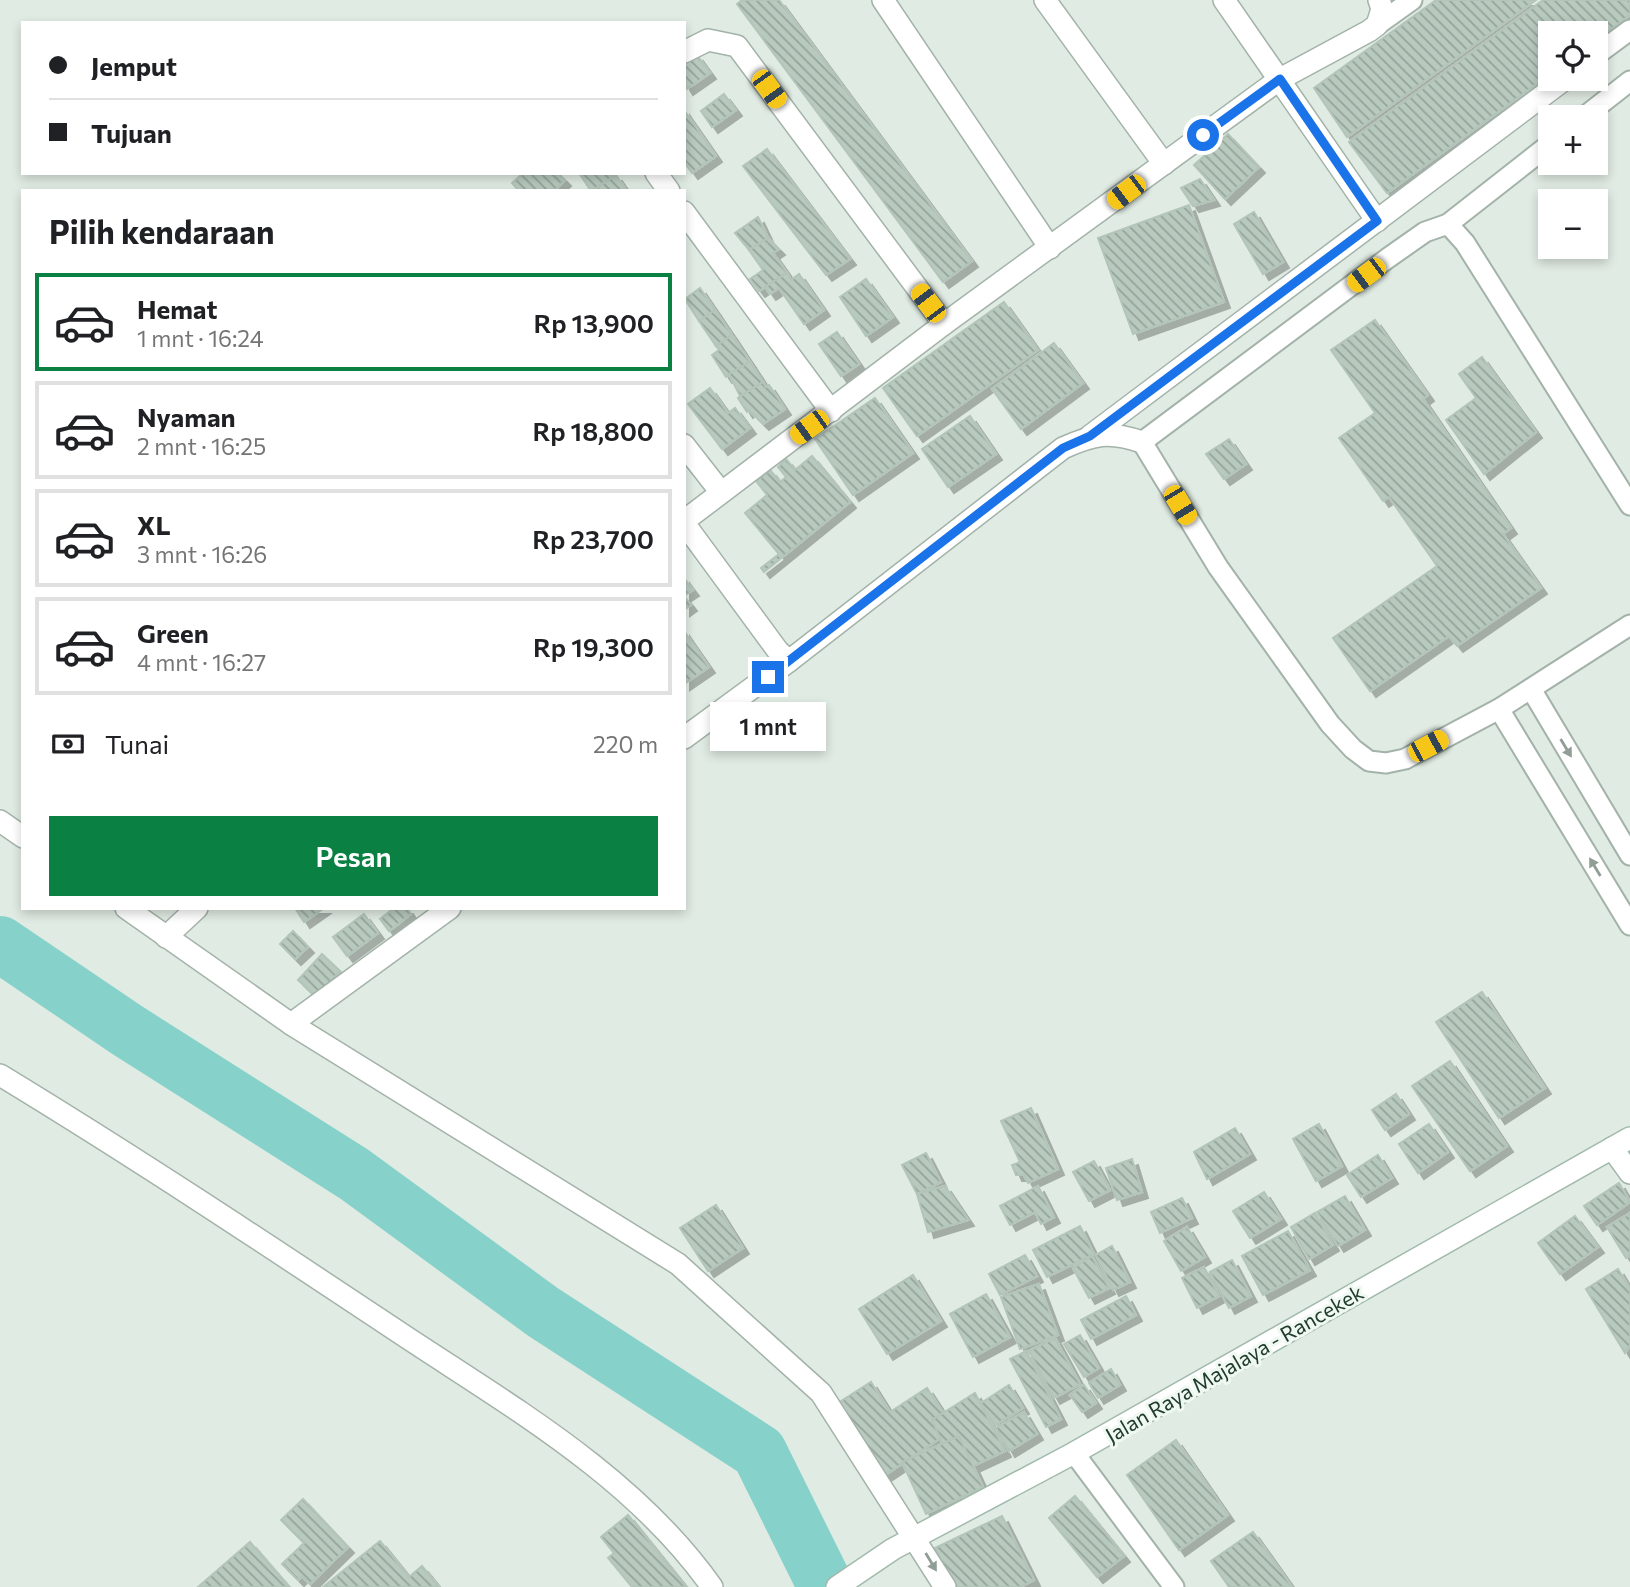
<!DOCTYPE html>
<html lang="id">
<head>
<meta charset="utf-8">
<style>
  body { margin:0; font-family:Commissioner,sans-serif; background:#f6f6f6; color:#202124; height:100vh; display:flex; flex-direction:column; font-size:26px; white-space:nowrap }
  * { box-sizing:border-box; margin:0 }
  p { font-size:23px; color:#757577 }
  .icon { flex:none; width:38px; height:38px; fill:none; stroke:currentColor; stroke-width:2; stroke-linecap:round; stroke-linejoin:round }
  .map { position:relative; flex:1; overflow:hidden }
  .side { position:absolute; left:21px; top:189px; width:665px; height:721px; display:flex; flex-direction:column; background:#fff; border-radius:0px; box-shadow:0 4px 10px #0003 }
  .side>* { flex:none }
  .banner { position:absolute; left:21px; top:21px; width:665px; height:154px; border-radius:0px; box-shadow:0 4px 10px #0003; display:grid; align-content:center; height:154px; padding:0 28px; background:#fff }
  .controls { position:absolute; left:1538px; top:21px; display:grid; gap:14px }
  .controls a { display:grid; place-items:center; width:70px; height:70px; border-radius:0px; background:#fff; box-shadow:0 4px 10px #0003; font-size:35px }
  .end { position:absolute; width:32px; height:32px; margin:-16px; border:9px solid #1a73e8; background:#fff; box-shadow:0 0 0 4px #fff }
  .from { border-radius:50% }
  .bubble { position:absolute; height:49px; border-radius:0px; background:#fff; box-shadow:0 4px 10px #0003; font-size:23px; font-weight:600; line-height:49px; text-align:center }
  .car { position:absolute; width:21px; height:42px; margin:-21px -10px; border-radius:9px; box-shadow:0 0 5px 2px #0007; background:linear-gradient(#f5c518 24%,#345 0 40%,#f5c518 0 76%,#345 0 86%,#f5c518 0) }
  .banner b { display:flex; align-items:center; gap:24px; height:66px; font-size:26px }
  .banner b+b { border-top:2px solid #e0e0e0 }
  .banner i { width:18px; height:18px; background:#202124 }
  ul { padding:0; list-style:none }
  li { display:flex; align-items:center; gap:21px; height:98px; margin:0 14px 10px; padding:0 14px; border:4px solid #e0e0e0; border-radius:0px }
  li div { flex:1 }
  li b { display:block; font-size:26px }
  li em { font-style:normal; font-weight:600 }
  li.active { border-color:#0b8043 }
  li>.icon { width:63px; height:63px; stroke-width:1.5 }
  h2 { padding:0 28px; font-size:32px; line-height:84px }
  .pay { display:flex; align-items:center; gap:18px; height:77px; padding:0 28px; font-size:26px }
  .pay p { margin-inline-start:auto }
  .cta { display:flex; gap:14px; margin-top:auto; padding:14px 28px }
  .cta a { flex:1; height:80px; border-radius:0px; background:#0b8043; color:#fff; font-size:28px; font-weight:600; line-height:80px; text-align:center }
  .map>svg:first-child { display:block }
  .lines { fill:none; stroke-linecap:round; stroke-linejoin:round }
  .river { stroke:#86d2ca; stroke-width:56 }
  .building { fill:url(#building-back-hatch); stroke:#b2c5b8; stroke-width:2; filter:url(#shadow) }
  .service-casing { stroke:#a3b3a9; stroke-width:23 }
  .minor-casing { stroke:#a3b3a9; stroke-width:24 }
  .tertiary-casing { stroke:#a3b3a9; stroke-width:24 }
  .secondary-casing { stroke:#a1baab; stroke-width:24 }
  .service { stroke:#fff; stroke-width:19 }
  .minor { stroke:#fff; stroke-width:21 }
  .tertiary { stroke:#fff; stroke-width:21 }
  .secondary { stroke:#fff; stroke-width:21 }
  .oneway { fill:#909e96 }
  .route { stroke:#1a73e8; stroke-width:9 }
  .labels { text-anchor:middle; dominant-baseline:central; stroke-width:6; stroke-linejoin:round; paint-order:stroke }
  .street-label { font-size:21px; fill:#203c2d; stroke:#f0f8f2 }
</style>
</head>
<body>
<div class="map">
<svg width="1630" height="1587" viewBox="0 0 1630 1587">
  <defs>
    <pattern id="building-back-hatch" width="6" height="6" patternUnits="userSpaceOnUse" patternTransform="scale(1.75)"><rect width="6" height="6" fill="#b8c9be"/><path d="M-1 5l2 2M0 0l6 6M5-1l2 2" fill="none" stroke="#95a49b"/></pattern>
    <filter id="shadow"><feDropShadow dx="6" dy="6" stdDeviation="0" flood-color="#0004"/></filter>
  </defs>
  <rect width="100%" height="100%" fill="#e0ebe3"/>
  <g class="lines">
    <polyline class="river" points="0,944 127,1030 354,1174 543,1312 759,1452 826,1587"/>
  </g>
  <g class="building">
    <polygon points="742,0 779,0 972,261 943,282 737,4"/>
    <polygon points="1436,0 1536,0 1347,137 1314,88"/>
    <polygon points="1543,0 1630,0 1630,15 1596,40 1596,33 1550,33 1550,74 1387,193 1349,142"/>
    <polygon points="697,55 710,73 687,89 684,84 684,64"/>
    <polygon points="724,94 736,110 712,127 701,111"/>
    <polygon points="684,110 716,156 692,173 684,162"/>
    <polygon points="1228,134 1259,167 1225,199 1194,165"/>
    <polygon points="767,149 850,259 826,275 743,166"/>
    <polygon points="523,173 558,173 565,180 554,191 519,191 512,183"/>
    <polygon points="579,173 612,173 614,176 591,191"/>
    <polygon points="616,175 627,191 598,191 597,188"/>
    <polygon points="1200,179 1214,200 1193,206 1181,188"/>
    <polygon points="1189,205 1224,302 1133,334 1098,238"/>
    <polygon points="1254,212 1283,262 1263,274 1234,224"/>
    <polygon points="758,217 768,238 749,250 735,233"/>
    <polygon points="768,238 779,249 773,253 787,273 759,291 750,279 763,270 749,250"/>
    <polygon points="787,273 791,280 799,274 824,310 804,324 779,288 770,294 765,287"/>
    <polygon points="866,279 893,317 866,336 840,297"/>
    <polygon points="700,288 715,310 699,321 685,299"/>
    <polygon points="1004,302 1038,350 917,436 883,388"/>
    <polygon points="715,310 732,335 716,346 699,321"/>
    <polygon points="1375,320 1428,395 1423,399 1511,528 1503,534 1541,588 1457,646 1449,636 1370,691 1333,638 1437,566 1389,497 1383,501 1339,438 1375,413 1331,350"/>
    <polygon points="837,332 859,364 841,376 819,344"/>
    <polygon points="732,335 750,362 726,377 712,355 719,350 716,346"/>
    <polygon points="1054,343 1083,383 1021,429 992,389"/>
    <polygon points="1482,357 1536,432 1484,474 1446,420 1476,398 1459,374"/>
    <polygon points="750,362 763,382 740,396 729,374"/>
    <polygon points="763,382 766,387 769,385 785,409 763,424 749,410 747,412 738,398"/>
    <polygon points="710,388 728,413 735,408 750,428 722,449 688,404"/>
    <polygon points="875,398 913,453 853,495 815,439"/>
    <polygon points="970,416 996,454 948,487 922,449"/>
    <polygon points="1229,439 1246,464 1224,479 1206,454"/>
    <polygon points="812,456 850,502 764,572 761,568 779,554 745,513 767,495 756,481 770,470 780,482 786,477 778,467 786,459 795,470"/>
    <polygon points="684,578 693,590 684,596 691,605 684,610"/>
    <polygon points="684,631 709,667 684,684"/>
    <polygon points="295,908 324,908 304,922"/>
    <polygon points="394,908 407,908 411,914 389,931 380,919"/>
    <polygon points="364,914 378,933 347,956 333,937"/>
    <polygon points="293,931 308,947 295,959 280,944"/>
    <polygon points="322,954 340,971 316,997 298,980"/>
    <polygon points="1482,992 1545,1088 1499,1118 1436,1022"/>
    <polygon points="1450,1061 1507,1146 1470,1171 1412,1086"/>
    <polygon points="1396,1094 1409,1114 1385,1130 1372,1110"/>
    <polygon points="1031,1108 1058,1169 1028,1183 1024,1175 1016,1175 1012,1165 1020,1162 1001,1121"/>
    <polygon points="1319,1124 1342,1166 1316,1181 1293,1139"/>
    <polygon points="1429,1124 1448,1152 1418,1173 1399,1144"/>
    <polygon points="1235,1128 1250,1154 1207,1179 1194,1152"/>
    <polygon points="926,1153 941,1182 917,1194 902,1165"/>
    <polygon points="1378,1155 1392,1178 1361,1197 1347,1175"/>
    <polygon points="1132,1159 1142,1192 1117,1200 1106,1168"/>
    <polygon points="1094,1161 1110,1190 1089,1201 1073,1172"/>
    <polygon points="1619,1183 1630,1202 1597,1225 1584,1206"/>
    <polygon points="945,1186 968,1220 928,1232 917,1194"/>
    <polygon points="1038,1186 1054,1217 1041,1224 1035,1212 1010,1225 1000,1206"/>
    <polygon points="1264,1192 1281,1219 1250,1238 1233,1211"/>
    <polygon points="1345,1196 1365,1230 1338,1246 1317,1212"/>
    <polygon points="1182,1198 1192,1218 1160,1233 1151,1212"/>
    <polygon points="716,1205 743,1248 708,1271 680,1228"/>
    <polygon points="1315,1213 1333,1245 1309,1259 1291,1227"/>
    <polygon points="1630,1213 1630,1256 1626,1258 1607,1227"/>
    <polygon points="1575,1216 1598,1247 1560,1274 1538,1243"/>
    <polygon points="1080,1226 1094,1254 1047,1277 1033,1250"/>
    <polygon points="1187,1227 1205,1257 1181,1271 1164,1241"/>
    <polygon points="1288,1231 1310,1270 1263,1295 1242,1256"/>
    <polygon points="1112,1246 1130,1282 1113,1290 1096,1255"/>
    <polygon points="1025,1255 1037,1276 1000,1295 989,1274"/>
    <polygon points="1092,1256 1109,1288 1089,1298 1073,1268"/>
    <polygon points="1232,1260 1251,1296 1229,1308 1210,1272"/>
    <polygon points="1204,1267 1219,1296 1197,1308 1182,1278"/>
    <polygon points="1618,1269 1630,1289 1630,1345 1625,1353 1586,1289"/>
    <polygon points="913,1275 941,1321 887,1354 859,1309"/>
    <polygon points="1039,1284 1058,1335 1020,1349 1001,1297"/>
    <polygon points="986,1294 1010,1337 973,1357 950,1314"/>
    <polygon points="1126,1296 1136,1315 1091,1339 1081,1320"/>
    <polygon points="1080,1335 1099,1368 1084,1377 1064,1344"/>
    <polygon points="1055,1338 1080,1384 1054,1398 1029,1351"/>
    <polygon points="1026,1351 1061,1419 1046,1427 1010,1359"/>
    <polygon points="1111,1369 1120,1385 1098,1398 1089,1383"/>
    <polygon points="871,1382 890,1412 927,1388 954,1429 885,1475 838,1403"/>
    <polygon points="1009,1385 1023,1408 995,1425 981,1403"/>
    <polygon points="1084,1385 1096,1403 1082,1412 1070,1395"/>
    <polygon points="975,1393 1005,1451 956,1474 932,1420"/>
    <polygon points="1024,1412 1037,1434 1009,1451 996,1428"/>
    <polygon points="959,1436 983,1487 926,1514 902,1462"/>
    <polygon points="1176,1440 1228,1515 1179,1550 1127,1475"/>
    <polygon points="1075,1496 1124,1556 1097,1577 1049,1518"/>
    <polygon points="303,1499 348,1547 310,1584 302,1576 298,1580 282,1564 304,1543 281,1520"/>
    <polygon points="628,1515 686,1587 632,1587 608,1558 614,1553 601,1537"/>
    <polygon points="1002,1516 1034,1580 1020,1587 954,1587 935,1548"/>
    <polygon points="1253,1532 1292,1587 1229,1587 1211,1561"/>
    <polygon points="380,1541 409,1577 422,1566 439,1587 323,1587"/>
    <polygon points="250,1542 289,1587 198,1587"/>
  </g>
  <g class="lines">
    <g class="service-casing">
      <g id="service">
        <polyline points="1377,25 1412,0"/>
        <polyline points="1596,55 1630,30"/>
        <polyline points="1584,117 1630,81"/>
        <polyline points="1448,224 1550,144"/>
        <polyline points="1630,505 1465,243 1448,224 1425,232 1388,258 1142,442 1218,567 1330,724 1353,749 1369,761 1386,763 1405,759 1499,709 1630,625"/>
        <polyline points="1531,689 1630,855"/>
        <polyline points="1499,709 1630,925"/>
        <polyline points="1074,1453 1174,1587"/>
      </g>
    </g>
    <g class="minor-casing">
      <g id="minor">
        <polyline points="883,0 1050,248"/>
        <polyline points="1045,0 1164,164"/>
        <polyline points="1224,0 1377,221"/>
        <polyline points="684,52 708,40 737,46 944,324"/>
        <polyline points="656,173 669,191"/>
        <polyline points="684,212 831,411"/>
        <polyline points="1090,436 1565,79"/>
        <polyline points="684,445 720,491"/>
        <polyline points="684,521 944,324 1280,79 1369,31 1377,25 1382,9 1379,0"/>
        <path d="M684,523L778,651L789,661L1063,448C1094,434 1109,431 1142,442"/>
        <polyline points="684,738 789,661"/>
        <polyline points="166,937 197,908"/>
        <polyline points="291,1024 450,908"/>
        <polyline points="1612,1148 1630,1173"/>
      </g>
    </g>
    <g class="tertiary-casing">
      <g id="tertiary">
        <polyline points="0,821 23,837"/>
        <polyline points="126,908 291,1024 678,1264 821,1393 945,1587"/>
        <path d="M0,1075C135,1157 266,1244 397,1331C508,1405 633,1475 712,1587"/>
      </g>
    </g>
    <g class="secondary-casing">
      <polyline id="secondary" points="837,1587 893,1549 1074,1453 1630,1138"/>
    </g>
    <use href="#service" class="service"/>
    <use href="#minor" class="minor"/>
    <use href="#tertiary" class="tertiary"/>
    <use href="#secondary" class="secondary"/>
  </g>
  <defs><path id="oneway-solid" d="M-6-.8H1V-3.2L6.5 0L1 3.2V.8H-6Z" transform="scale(1.75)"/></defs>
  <g class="oneway">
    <use href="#oneway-solid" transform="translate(1566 748) rotate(59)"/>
    <use href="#oneway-solid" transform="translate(1595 867) rotate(-121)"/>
    <use href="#oneway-solid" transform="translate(931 1562) rotate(59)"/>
  </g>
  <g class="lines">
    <polyline class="route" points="768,677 1063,448 1090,436 1377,221 1280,79 1203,135"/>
  </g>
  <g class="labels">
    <g class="street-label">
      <text transform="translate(1234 1363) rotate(-30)">Jalan Raya Majalaya - Rancekek</text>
    </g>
  </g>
</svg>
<div class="controls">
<a><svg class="icon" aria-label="locate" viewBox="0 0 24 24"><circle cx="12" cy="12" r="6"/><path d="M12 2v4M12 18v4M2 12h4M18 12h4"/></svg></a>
<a>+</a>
<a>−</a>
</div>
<i class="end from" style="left:1203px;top:135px"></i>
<i class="end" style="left:768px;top:677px"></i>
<div class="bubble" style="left:710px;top:702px;width:116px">1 mnt</div>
<i class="car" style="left:769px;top:89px;rotate:144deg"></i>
<i class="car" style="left:1126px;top:192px;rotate:233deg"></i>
<i class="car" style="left:1366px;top:275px;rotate:233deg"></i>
<i class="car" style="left:928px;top:303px;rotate:323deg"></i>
<i class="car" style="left:809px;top:427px;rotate:234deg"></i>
<i class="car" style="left:1180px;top:505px;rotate:149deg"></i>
<i class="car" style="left:1428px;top:746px;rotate:62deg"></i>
<div class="banner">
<b><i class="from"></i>Jemput</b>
<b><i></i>Tujuan</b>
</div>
<section class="side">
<h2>Pilih kendaraan</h2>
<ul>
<li class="active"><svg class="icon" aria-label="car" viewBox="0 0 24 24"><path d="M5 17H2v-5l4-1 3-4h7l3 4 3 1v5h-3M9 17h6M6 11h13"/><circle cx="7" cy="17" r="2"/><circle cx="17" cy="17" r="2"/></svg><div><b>Hemat</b><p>1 mnt · 16:24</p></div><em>Rp 13,900</em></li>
<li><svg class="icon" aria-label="car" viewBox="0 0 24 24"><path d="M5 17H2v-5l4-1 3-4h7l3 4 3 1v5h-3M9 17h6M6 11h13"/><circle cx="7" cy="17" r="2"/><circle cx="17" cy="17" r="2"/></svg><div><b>Nyaman</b><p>2 mnt · 16:25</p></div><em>Rp 18,800</em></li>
<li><svg class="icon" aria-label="car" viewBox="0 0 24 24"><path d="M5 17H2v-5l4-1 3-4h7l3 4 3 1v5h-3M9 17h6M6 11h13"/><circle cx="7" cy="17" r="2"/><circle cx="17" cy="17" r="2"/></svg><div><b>XL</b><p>3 mnt · 16:26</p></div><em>Rp 23,700</em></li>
<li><svg class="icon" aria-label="car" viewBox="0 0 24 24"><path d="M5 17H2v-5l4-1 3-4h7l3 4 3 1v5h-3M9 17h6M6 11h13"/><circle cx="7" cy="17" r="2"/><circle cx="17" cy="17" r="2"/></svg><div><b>Green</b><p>4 mnt · 16:27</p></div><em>Rp 19,300</em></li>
</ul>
<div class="pay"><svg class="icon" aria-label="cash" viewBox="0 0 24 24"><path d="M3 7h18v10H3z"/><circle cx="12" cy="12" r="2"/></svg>Tunai<p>220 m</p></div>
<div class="cta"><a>Pesan</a></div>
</section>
</div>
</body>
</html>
